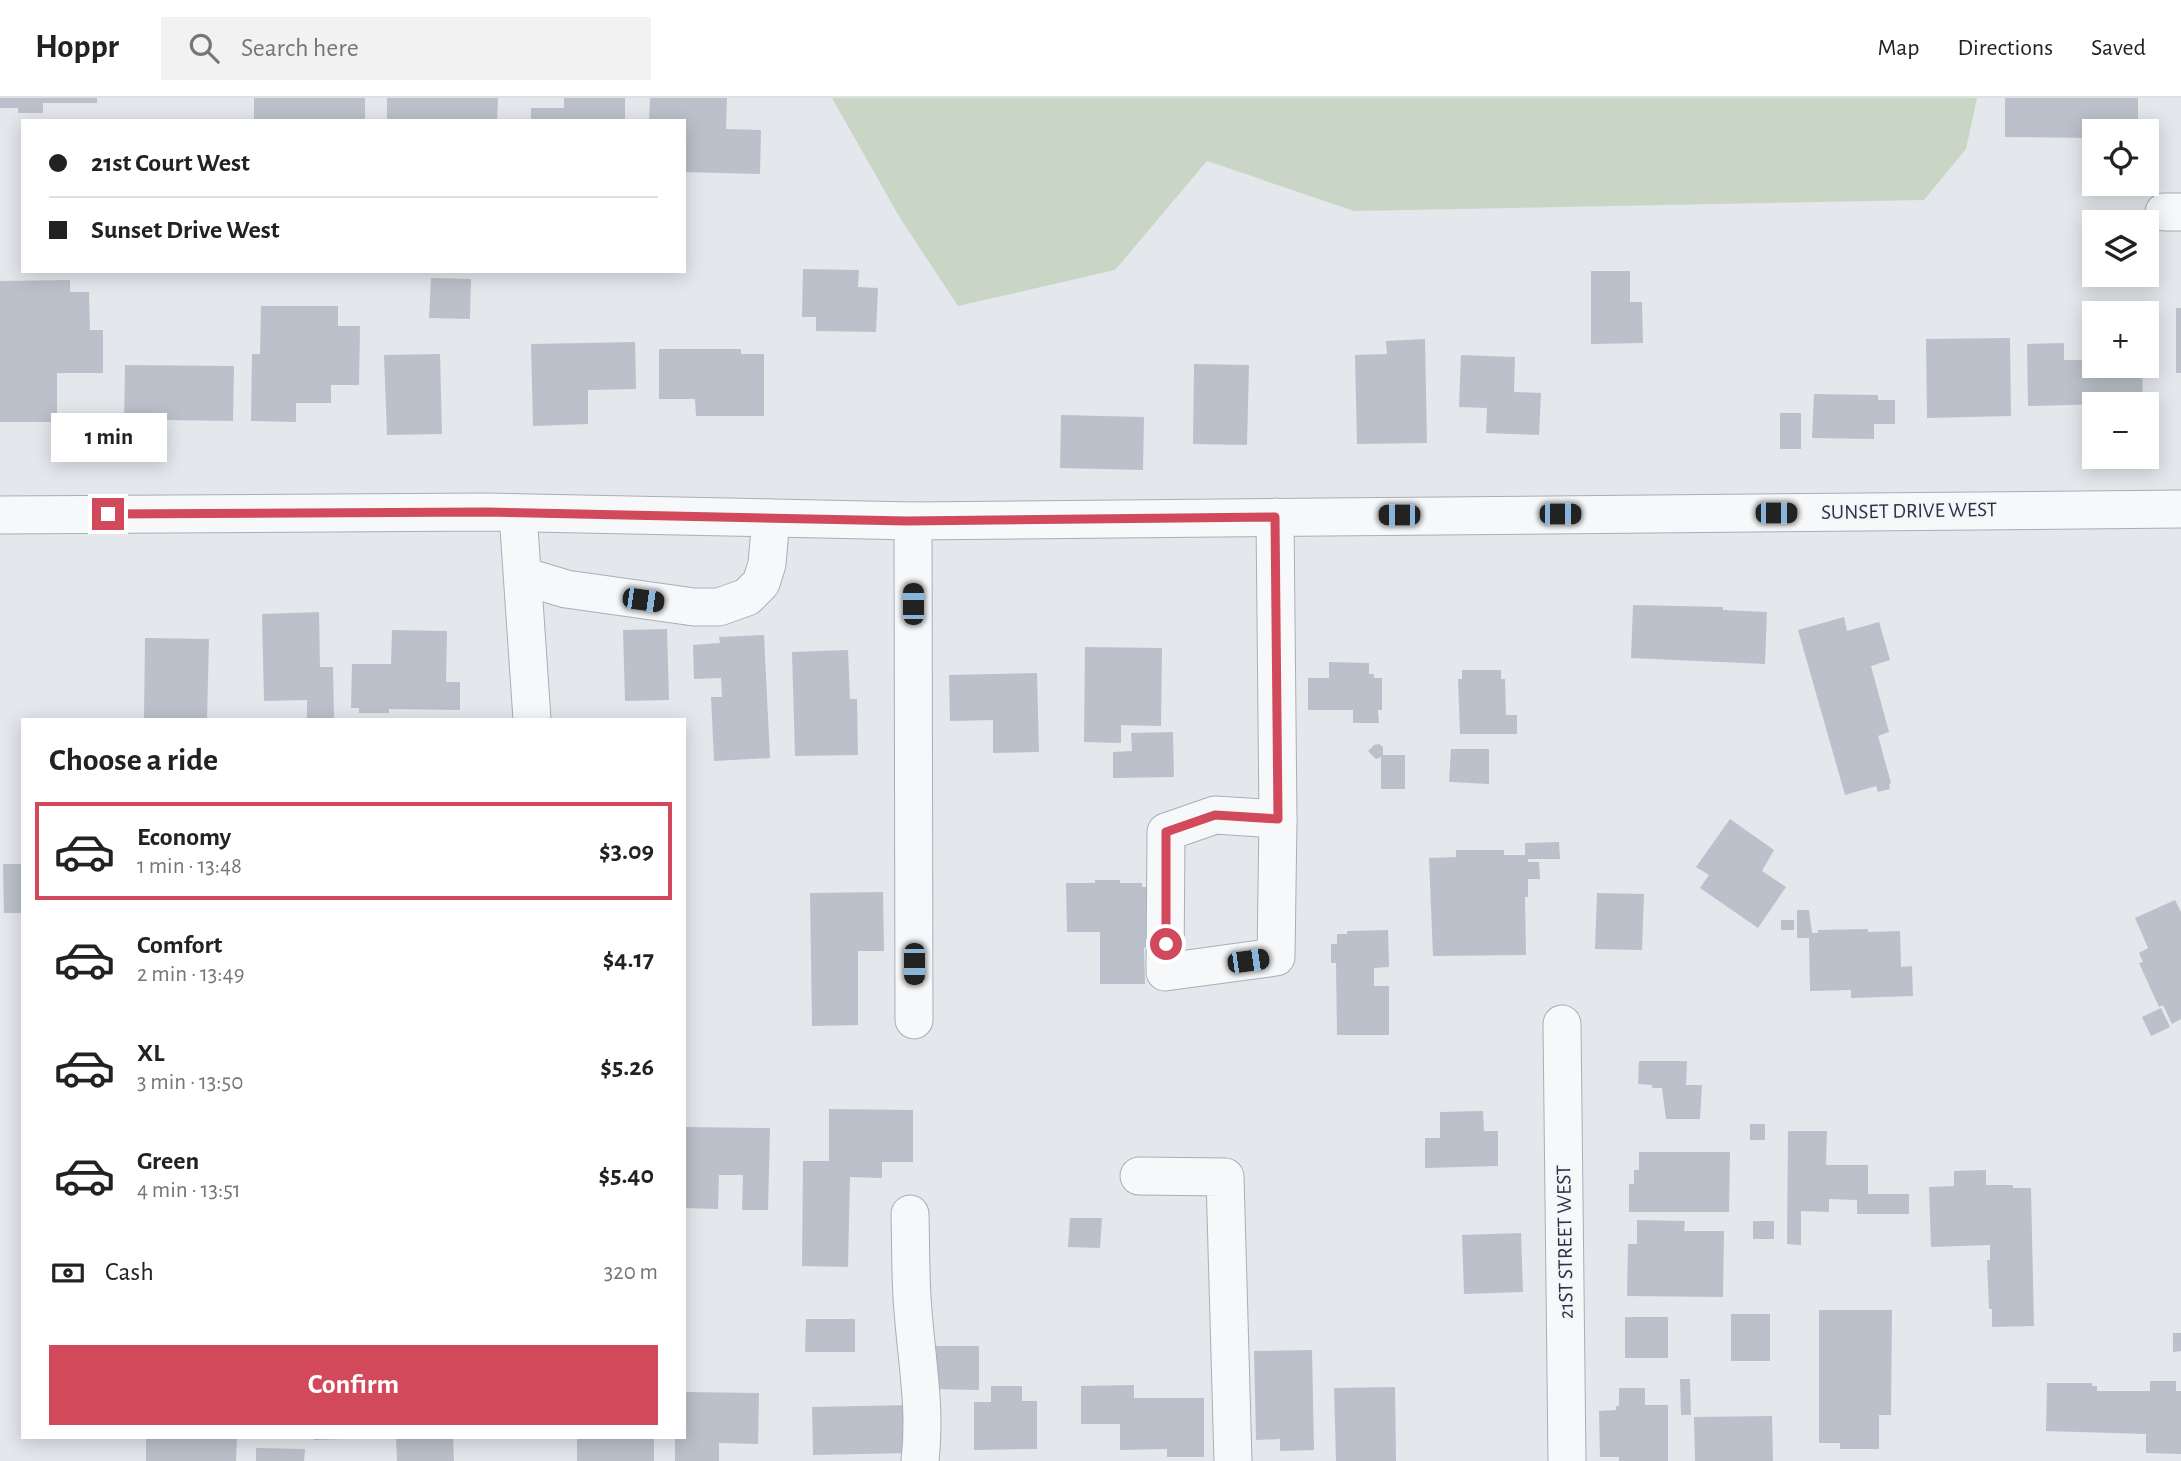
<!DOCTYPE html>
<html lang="en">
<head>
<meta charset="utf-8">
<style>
  body { margin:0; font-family:"Alegreya Sans",sans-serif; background:#f2f2f2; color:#222; height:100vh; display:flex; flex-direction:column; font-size:26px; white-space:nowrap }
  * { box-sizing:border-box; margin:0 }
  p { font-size:23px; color:#767676 }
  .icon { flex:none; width:38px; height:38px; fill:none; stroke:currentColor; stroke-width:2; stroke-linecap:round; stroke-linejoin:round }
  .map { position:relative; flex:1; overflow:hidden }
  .side { position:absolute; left:21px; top:620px; width:665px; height:721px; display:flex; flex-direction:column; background:#fff; border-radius:0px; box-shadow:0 4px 18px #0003 }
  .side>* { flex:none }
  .banner { position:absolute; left:21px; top:21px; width:665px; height:154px; border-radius:0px; box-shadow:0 4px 18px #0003; display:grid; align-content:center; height:154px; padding:0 28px; background:#fff }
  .fabs { position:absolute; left:2082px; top:21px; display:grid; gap:14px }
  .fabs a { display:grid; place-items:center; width:77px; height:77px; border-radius:0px; background:#fff; box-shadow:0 4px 18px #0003; font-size:35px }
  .end { position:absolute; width:32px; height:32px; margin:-16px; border:9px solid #d1495b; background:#fff; box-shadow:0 0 0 4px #fff }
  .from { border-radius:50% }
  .bubble { position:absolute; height:49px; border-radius:0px; background:#fff; box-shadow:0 4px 18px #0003; font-size:23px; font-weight:600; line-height:49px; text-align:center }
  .car { position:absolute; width:21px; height:42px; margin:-21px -10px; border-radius:9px; box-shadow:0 0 5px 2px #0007; background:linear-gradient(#222 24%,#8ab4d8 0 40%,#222 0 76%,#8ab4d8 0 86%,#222 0) }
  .banner b { display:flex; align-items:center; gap:24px; height:66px; font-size:26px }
  .banner b+b { border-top:2px solid #e0e0e0 }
  .banner i { width:18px; height:18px; background:#222 }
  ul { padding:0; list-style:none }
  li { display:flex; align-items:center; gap:21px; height:98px; margin:0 14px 10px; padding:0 14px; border:4px solid transparent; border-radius:0px }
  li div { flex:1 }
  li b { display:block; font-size:26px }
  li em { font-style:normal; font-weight:600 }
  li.current { border-color:#d1495b }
  li>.icon { width:63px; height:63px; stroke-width:1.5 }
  h2 { padding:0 28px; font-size:32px; line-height:84px }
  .pay { display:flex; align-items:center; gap:18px; height:77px; padding:0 28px; font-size:26px }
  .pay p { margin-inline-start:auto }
  .action { display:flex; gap:14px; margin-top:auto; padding:14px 28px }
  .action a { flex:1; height:80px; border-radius:0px; background:#d1495b; color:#fff; font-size:28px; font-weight:600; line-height:80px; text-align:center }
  header { display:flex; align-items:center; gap:42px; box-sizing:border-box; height:98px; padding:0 35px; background:#fff; border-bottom:2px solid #e0e0e0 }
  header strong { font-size:33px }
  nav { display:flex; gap:38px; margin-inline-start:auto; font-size:24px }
  .search { width:490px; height:63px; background:#f2f2f2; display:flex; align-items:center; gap:18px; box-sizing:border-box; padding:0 24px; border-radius:0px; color:#767676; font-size:26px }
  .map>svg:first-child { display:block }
  .green { fill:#c9d6c5 }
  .building { fill:#bbc0ca }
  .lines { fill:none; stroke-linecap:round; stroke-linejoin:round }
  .minor-casing { stroke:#a9aeb7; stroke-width:39 }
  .minor { stroke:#f7f8fa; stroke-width:37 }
  .route { stroke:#d1495b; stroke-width:9 }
  .labels { text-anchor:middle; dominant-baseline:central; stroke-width:5; stroke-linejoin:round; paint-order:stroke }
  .street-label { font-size:21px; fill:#2b3445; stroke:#f4f6f9 }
</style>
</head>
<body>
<header>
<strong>Hoppr</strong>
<div class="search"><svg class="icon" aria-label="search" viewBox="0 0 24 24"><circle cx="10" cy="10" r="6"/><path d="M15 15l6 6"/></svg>Search here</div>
<nav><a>Map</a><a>Directions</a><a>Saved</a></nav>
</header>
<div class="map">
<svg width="2181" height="1363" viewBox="0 0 2181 1363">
  <rect width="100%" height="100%" fill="#e4e7ec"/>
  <polygon class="green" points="832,0 1977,0 1966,51 1924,102 1354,113 1207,63 1115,172 958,208 900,120"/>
  <g class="building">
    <polygon points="0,0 97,0 97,5 43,5 43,15 18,15 18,10 0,10"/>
    <rect x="254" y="0" width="111" height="23"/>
    <polygon points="387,0 498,0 497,23 387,23"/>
    <polygon points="564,0 625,0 625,23 531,23 531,10 564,10"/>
    <polygon points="650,0 727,0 726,31 761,32 760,76 684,74 684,23 649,23"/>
    <polygon points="2005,0 2138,0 2138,33 2095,33 2095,56 2091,56 2092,40 2005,39"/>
    <polygon points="803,171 859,172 858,189 878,190 876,234 816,233 816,219 802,219"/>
    <polygon points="1591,173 1630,173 1630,204 1642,204 1643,245 1591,246"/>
    <polygon points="431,180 471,181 470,221 429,220"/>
    <polygon points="70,182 70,194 89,194 90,232 103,232 103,275 57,275 57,324 0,324 0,183"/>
    <polygon points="261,208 338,208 338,228 360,228 359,287 331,287 331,305 296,305 296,324 251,323 252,256 260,256"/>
    <rect x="2176" y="210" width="5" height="65"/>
    <polygon points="2010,240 2011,318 1927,320 1926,241"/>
    <polygon points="1425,241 1427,345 1357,346 1355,257 1387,256 1386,243"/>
    <polygon points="635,244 636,291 588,292 588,326 533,328 531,246"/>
    <polygon points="2064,245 2064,262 2095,262 2095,268 2142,268 2143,305 2028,308 2027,246"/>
    <polygon points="659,251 741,251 741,256 764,256 764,318 696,318 695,301 659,301"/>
    <polygon points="440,256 442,336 387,337 384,257"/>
    <polygon points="1461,257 1515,259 1514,294 1541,295 1539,337 1486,335 1487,310 1459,309"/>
    <polygon points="1194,266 1249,267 1247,347 1193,346"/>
    <polygon points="125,267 234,268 233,323 164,322 164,330 124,330"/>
    <polygon points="1814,296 1878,297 1878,302 1895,302 1895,326 1874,326 1874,341 1812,340"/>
    <rect x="1780" y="315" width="21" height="36"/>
    <polygon points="1061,317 1144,319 1143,372 1060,370"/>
    <polygon points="1633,507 1723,509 1723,512 1767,514 1765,566 1631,560"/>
    <polygon points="319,514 320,569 333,569 334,621 307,621 307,602 264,603 262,516"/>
    <polygon points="1844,519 1847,533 1879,524 1890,562 1871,568 1889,634 1878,638 1891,685 1889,686 1890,691 1878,694 1876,688 1845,697 1798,532"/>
    <polygon points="667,531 669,602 625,603 623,532"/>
    <polygon points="392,532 447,533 446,584 460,584 460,612 389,611 389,615 359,615 359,610 351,610 352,566 391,566"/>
    <polygon points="764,537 770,660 714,663 711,599 722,599 721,580 694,581 693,547 720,545 719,539"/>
    <polygon points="145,540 209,541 207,621 144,621"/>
    <polygon points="1085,549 1162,550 1161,628 1121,627 1121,645 1084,644"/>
    <polygon points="848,552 850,601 857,601 858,657 795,658 792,554"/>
    <polygon points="1329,564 1369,565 1369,576 1374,576 1374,580 1382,580 1382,612 1378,612 1379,625 1353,625 1353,612 1308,612 1308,580 1329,580"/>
    <polygon points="1462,572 1501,572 1501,581 1505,581 1506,617 1517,617 1517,636 1460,636 1458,581 1462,581"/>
    <polygon points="1037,575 1039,654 993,655 993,622 950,623 949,577"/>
    <polygon points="1173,634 1174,679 1113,680 1113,654 1132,653 1131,635"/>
    <polygon points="1379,646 1383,649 1383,657 1405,657 1405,691 1381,691 1381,659 1376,661 1368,653 1374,647"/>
    <polygon points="1451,651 1489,651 1489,686 1449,684"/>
    <polygon points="1730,721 1774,752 1762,773 1786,789 1758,830 1700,790 1709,777 1696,769"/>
    <polygon points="1559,744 1560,761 1528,761 1528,764 1539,764 1540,781 1528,781 1528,799 1525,799 1526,857 1433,858 1429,760 1456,759 1456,752 1504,752 1504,757 1525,757 1525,745"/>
    <polygon points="3,766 23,766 23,815 4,815"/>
    <polygon points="1095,782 1120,782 1120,785 1142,785 1142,789 1159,789 1165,831 1144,850 1145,886 1100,886 1100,834 1067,834 1066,785 1095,785"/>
    <polygon points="883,794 884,853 858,853 858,927 812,928 810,795"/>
    <polygon points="1597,795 1644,796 1642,852 1595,851"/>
    <polygon points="2175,802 2181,814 2181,921 2172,926 2163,907 2159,909 2139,865 2143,864 2139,855 2148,850 2135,820"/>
    <polygon points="1797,812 1809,812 1812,835 1818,835 1818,832 1868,831 1868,834 1900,833 1901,869 1912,868 1913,898 1851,900 1851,892 1810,893 1809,840 1797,840"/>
    <rect x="1781" y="822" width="13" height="10"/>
    <polygon points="1388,832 1389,869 1374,870 1374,888 1389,888 1389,937 1337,937 1336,865 1331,865 1331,846 1337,846 1337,836 1347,836 1347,833"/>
    <polygon points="2161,910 2170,929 2151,938 2142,919"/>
    <polygon points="1639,963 1687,963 1686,987 1702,987 1700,1021 1666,1021 1662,990 1652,990 1652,987 1638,986"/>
    <polygon points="829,1011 913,1012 913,1064 882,1064 882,1080 850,1079 848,1169 802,1168 803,1063 829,1063"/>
    <polygon points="1483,1013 1484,1033 1498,1033 1498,1068 1425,1070 1425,1040 1440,1040 1440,1014"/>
    <rect x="1750" y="1026" width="15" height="16"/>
    <polygon points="684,1029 770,1030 768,1112 742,1112 743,1077 719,1077 718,1111 684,1110"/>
    <polygon points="1788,1033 1827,1033 1826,1067 1868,1067 1868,1096 1909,1096 1909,1116 1857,1116 1857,1102 1829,1101 1829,1114 1801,1113 1801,1147 1787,1146"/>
    <polygon points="1639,1054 1730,1054 1729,1114 1629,1114 1629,1086 1634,1086 1634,1072 1639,1072"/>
    <polygon points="1986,1072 1986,1087 2013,1087 2013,1090 2031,1090 2034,1228 1992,1229 1992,1211 1989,1211 1987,1162 1990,1162 1990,1147 1931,1149 1929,1089 1954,1088 1954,1073"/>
    <polygon points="1070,1120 1102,1120 1100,1150 1068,1149"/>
    <polygon points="1637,1122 1685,1123 1684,1133 1724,1133 1723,1199 1627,1198 1628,1146 1637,1146"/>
    <rect x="1753" y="1123" width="21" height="18"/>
    <polygon points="1521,1135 1523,1194 1464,1196 1462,1137"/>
    <polygon points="1819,1212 1892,1212 1891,1317 1879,1317 1879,1351 1840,1351 1840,1345 1819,1345"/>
    <rect x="1731" y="1216" width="39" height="47"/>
    <rect x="1625" y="1219" width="43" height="41"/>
    <polygon points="806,1221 855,1221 855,1254 805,1254"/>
    <polygon points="2173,1235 2181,1235 2181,1253 2173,1254"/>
    <polygon points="931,1248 979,1248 979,1292 931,1291"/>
    <polygon points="1312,1252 1314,1352 1280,1353 1280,1341 1256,1342 1254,1253"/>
    <polygon points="1680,1281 1690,1281 1691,1317 1681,1317"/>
    <polygon points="2150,1283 2176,1283 2176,1293 2181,1293 2181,1356 2146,1355 2146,1336 2046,1333 2047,1285 2092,1285 2092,1288 2097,1288 2097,1293 2150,1293"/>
    <polygon points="1134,1287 1134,1300 1204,1300 1204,1359 1167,1359 1167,1351 1120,1352 1120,1326 1081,1326 1081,1288"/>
    <polygon points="991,1288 1022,1288 1022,1303 1037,1303 1037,1351 974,1352 974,1304 991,1304"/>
    <polygon points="1395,1289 1396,1363 1336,1363 1334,1290"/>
    <polygon points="1619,1290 1645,1290 1645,1307 1668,1307 1668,1363 1619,1363 1619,1359 1600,1359 1599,1313 1616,1312 1616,1308 1619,1308"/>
    <polygon points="684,1294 759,1295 758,1346 719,1345 719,1363 675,1363 675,1339 684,1339"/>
    <polygon points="910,1307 911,1355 813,1357 812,1309"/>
    <polygon points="1772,1318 1773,1363 1695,1363 1694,1319"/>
    <polygon points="146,1339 237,1339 236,1363 146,1363"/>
    <polygon points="314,1339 342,1339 342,1341 314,1342"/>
    <polygon points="396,1339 453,1339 454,1363 397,1363"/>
    <rect x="577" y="1339" width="77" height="24"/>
    <polygon points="256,1350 305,1351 304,1363 256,1363"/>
  </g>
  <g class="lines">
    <g class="minor-casing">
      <g id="minor">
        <polyline points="2164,114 2181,114"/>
        <polyline points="518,415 532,621"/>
        <polyline points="0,417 487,414 913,423 2181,411"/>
        <polyline points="1275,419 1278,721"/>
        <polyline points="913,423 914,922"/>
        <polyline points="523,478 566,491 694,509 719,509 747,499 761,485 767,466 771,420"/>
        <polygon points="1215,717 1278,721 1276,859 1165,874 1166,734"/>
        <polyline points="1562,926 1567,1363"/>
        <polyline points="1139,1078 1225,1079 1233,1363"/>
        <path d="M910,1116C911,1149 910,1181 913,1213C917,1265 926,1311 920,1363"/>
      </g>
    </g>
    <use href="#minor" class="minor"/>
  </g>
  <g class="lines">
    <polyline class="route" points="108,416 487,414 907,423 1275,419 1278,721 1215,717 1166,734 1166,846"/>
  </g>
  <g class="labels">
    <g class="street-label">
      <text transform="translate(1909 413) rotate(-1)">SUNSET DRIVE WEST</text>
      <text transform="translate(1565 1144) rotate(-91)">21ST STREET WEST</text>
    </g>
  </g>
</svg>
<div class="fabs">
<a><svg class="icon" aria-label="locate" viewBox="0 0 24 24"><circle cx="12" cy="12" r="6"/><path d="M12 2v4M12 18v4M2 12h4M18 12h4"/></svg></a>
<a><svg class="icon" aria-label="layers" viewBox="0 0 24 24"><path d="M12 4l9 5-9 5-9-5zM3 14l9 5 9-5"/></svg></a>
<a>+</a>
<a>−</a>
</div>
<i class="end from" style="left:1166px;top:846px"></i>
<i class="end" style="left:108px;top:416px"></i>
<div class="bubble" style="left:51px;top:315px;width:116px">1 min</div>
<i class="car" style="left:1776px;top:415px;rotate:90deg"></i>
<i class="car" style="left:1560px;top:416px;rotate:90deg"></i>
<i class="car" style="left:1399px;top:417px;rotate:270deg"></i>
<i class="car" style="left:643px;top:502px;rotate:98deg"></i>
<i class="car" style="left:913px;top:506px;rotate:0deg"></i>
<i class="car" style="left:1248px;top:863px;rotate:82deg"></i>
<i class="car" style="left:914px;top:866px;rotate:180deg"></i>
<div class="banner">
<b><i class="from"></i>21st Court West</b>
<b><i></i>Sunset Drive West</b>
</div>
<section class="side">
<h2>Choose a ride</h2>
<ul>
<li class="current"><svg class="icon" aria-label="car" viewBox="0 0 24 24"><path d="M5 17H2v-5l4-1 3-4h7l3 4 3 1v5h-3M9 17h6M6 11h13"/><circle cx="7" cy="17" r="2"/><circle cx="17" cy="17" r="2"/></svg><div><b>Economy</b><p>1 min · 13:48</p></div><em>$3.09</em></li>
<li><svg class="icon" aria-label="car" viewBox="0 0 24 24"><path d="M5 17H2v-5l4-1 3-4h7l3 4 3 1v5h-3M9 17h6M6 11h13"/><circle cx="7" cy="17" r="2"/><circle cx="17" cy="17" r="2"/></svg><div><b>Comfort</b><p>2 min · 13:49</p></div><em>$4.17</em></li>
<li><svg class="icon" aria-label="car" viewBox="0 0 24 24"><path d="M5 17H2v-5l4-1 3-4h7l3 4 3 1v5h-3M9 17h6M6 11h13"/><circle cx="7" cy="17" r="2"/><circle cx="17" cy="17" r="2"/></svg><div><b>XL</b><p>3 min · 13:50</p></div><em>$5.26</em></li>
<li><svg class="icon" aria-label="car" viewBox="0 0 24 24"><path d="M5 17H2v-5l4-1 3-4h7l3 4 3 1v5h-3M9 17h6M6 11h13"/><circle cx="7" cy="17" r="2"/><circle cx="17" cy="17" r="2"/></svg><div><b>Green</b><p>4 min · 13:51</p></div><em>$5.40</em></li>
</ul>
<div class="pay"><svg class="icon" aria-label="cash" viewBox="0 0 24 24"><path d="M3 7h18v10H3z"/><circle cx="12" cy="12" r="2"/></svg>Cash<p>320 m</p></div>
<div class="action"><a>Confirm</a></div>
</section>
</div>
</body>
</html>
